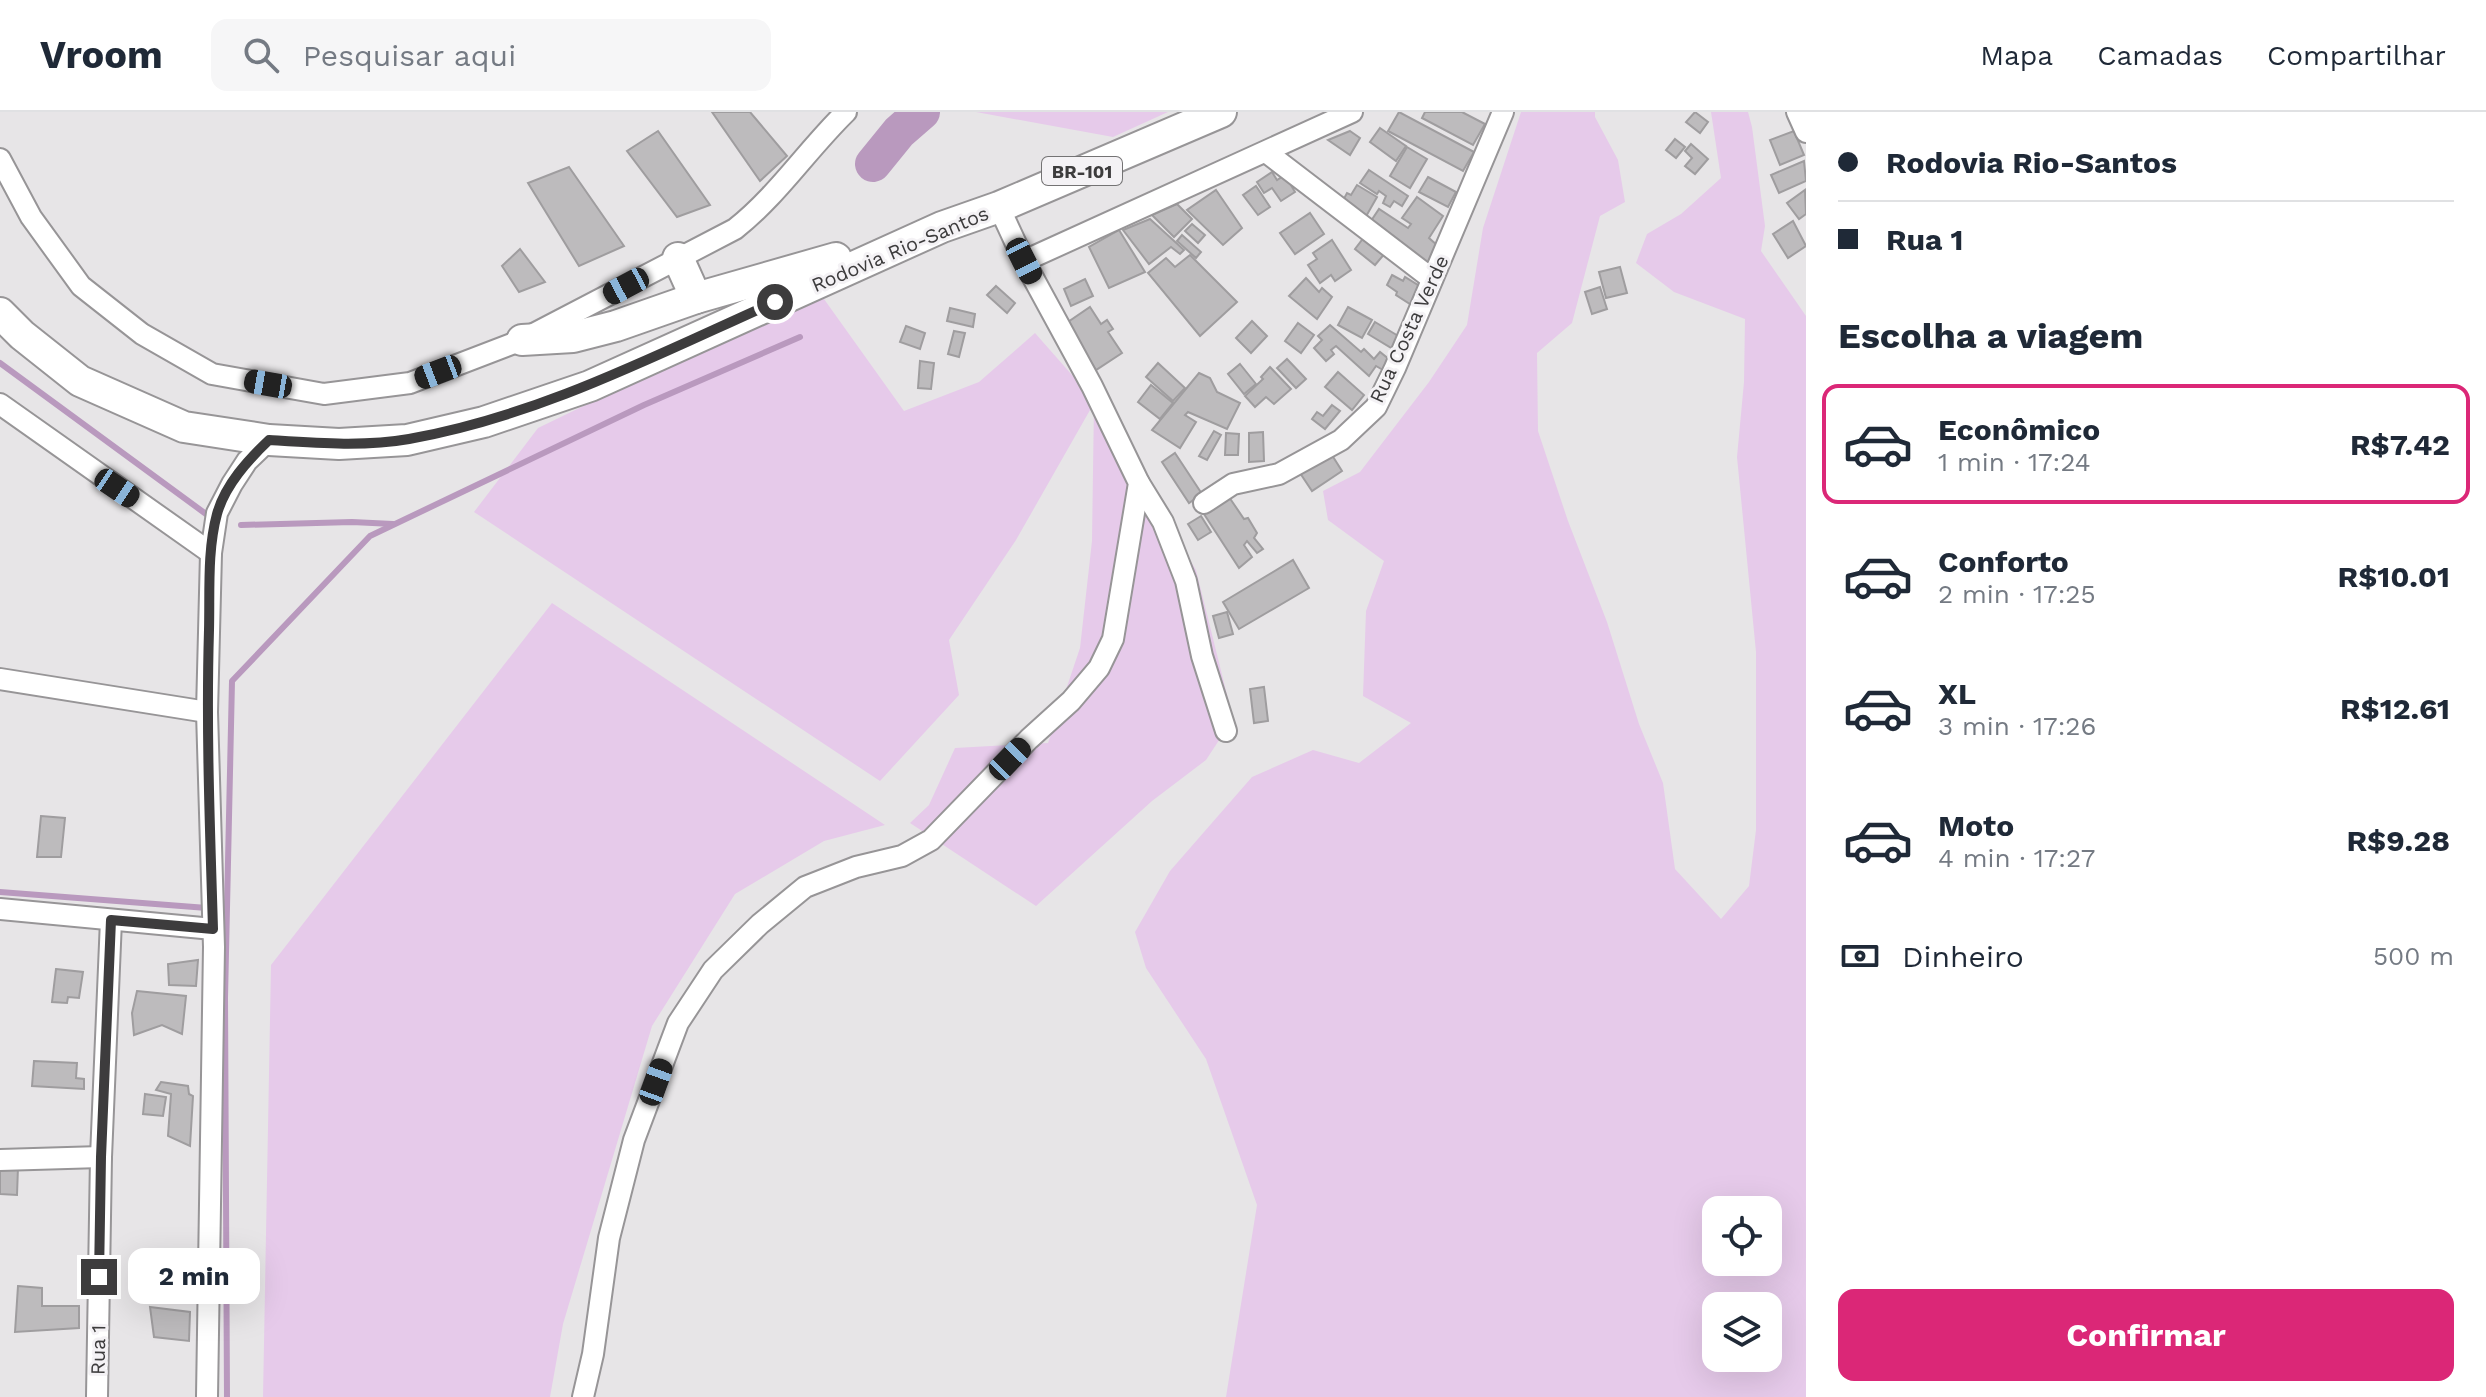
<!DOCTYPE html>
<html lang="pt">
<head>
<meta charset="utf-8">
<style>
  body { margin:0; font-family:"Work Sans",sans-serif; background:#f6f6f7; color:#1f2937; height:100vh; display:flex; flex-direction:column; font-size:30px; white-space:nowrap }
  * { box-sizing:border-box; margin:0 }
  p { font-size:26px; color:#747a83 }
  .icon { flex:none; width:44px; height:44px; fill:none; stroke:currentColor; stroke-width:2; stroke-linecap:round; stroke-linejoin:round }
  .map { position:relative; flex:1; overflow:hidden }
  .side { display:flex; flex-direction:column; background:#fff; width:680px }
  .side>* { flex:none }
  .top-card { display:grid; align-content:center; height:176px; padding:0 32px; background:#fff }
  .fabs { position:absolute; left:1702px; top:1084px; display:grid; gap:16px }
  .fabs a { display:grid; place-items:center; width:80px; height:80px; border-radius:16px; background:#fff; box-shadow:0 8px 32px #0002; font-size:40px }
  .end { position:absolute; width:36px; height:36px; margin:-18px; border:10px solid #3d3c3d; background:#fff; box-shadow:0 0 0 4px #fff }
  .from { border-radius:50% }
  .bubble { position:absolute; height:56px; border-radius:16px; background:#fff; box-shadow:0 8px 32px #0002; font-size:26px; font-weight:700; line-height:56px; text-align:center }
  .car { position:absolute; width:24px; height:48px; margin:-24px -12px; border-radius:10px; box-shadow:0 0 6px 2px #0007; background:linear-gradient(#222 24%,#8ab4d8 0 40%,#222 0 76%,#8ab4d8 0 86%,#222 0) }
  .top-card b { display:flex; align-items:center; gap:28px; height:76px; font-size:30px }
  .top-card b+b { border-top:2px solid #e0e1e3 }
  .top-card i { width:20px; height:20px; background:#1f2937 }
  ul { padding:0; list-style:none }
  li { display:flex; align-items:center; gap:24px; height:120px; margin:0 16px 12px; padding:0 16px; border:4px solid transparent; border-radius:16px }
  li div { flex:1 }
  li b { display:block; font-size:30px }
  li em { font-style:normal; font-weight:700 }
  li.current { border-color:#db2777 }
  li>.icon { width:72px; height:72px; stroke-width:1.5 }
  h2 { padding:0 32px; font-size:36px; line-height:96px }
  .pay { display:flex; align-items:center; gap:20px; height:88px; padding:0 32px; font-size:30px }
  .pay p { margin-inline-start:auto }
  .action { display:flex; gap:16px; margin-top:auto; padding:16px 32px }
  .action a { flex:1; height:92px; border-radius:16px; background:#db2777; color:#fff; font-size:32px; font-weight:700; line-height:92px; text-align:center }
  header { display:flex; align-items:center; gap:48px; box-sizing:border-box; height:112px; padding:0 40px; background:#fff; border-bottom:2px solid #e0e1e3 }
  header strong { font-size:38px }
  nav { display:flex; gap:44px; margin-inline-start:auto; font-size:28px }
  .search { width:560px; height:72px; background:#f6f6f7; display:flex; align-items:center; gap:20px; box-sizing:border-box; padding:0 28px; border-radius:16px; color:#747a83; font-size:30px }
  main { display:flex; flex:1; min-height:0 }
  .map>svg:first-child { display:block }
  .green { fill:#e6caea; fill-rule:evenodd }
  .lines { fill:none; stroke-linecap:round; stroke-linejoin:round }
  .stream { stroke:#b999be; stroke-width:6 }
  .river { stroke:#b999be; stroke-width:36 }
  .building { fill:#bdbbbd; stroke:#9f9d9f; stroke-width:2 }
  .minor-casing { stroke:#979597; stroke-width:24 }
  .highway-casing { stroke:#979597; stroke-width:34 }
  .minor { stroke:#fff; stroke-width:20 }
  .highway { stroke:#fff; stroke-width:30 }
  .route { stroke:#3d3c3d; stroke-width:10 }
  .labels { text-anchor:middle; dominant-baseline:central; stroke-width:6; stroke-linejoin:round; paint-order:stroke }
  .shield { fill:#f4f2f5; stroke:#747374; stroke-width:2 }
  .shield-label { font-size:18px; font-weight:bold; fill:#3d3c3d }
  .street-label { font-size:20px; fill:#3d3c3d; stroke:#f4f2f5 }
</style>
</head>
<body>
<header>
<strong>Vroom</strong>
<div class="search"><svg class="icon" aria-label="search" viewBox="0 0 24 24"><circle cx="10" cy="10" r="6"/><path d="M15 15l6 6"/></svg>Pesquisar aqui</div>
<nav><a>Mapa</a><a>Camadas</a><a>Compartilhar</a></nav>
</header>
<main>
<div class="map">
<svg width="1806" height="1285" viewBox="0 0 1806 1285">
  <rect width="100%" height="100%" fill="#e7e5e7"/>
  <g class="green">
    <polygon points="976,0 1168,0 1113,25"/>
    <path d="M1521,0H1595V5L1618,48L1625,90L1600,104L1572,211L1537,241L1538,319L1568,409L1607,510L1639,612L1663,671L1675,757L1721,807L1749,774L1756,718V540L1737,345L1744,270L1745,207L1674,180L1636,151L1647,122L1681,102L1721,66L1711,0H1748L1752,15L1765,114L1761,139L1806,204V1285H1226L1257,1093L1206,947L1146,856L1135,820L1170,759L1252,665L1313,638L1359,651L1411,611L1363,584L1366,499L1384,449L1328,408L1323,379L1360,360L1429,270L1467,213L1483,116ZM1716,1098H1768V1150H1716ZM1716,1194H1768V1246H1716Z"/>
    <polygon points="819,180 904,299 979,270 1035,221 1094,288 1196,458 1233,607 1206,648 1152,689 1036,794 910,711 929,693 955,636 1048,631 1080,536 1092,429 1094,291 1016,428 949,528 959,583 880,669 474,400 538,316"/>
    <polygon points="552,491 885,713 824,729 735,782 652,914 563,1212 550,1285 263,1285 271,853"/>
  </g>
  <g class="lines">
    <g class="stream">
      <polyline points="0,251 206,402"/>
      <polyline points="241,413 352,410 393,412"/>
      <polyline points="0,780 207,796"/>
      <polyline points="227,1285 225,886 232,569 370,424 644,293 800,225"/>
    </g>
    <polyline class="river" points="873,52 899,20 922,0"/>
  </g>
  <g class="building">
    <polygon points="712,0 750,0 787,44 760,69"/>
    <polygon points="1399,0 1474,40 1463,59 1388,19"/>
    <polygon points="1425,0 1462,0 1485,12 1473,33 1422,6"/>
    <polygon points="1695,0 1708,10 1700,21 1686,10"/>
    <polygon points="1380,16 1406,34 1396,49 1370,30"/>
    <polygon points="658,19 710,93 677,105 627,39"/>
    <polygon points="1350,19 1360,26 1350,43 1328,28"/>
    <polygon points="1794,19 1804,43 1780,53 1770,28"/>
    <polygon points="1675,27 1685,35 1676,46 1666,38"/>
    <polygon points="1691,32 1708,47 1695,62 1685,54 1692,46 1685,39"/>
    <polygon points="1407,35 1427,47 1410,76 1390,64"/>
    <polygon points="1804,49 1806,69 1779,81 1771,63"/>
    <polygon points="569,55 624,134 579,154 528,71"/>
    <polygon points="1369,58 1408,84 1402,94 1394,89 1390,95 1383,91 1386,84 1379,79 1377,82 1360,71"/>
    <polygon points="1272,60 1277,68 1285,63 1295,80 1281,89 1272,76 1264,81 1257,70"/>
    <polygon points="1428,65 1456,80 1448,95 1419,80"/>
    <polygon points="1357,73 1377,85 1364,108 1340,94 1347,81 1351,83"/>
    <polygon points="1256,74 1270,95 1258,103 1243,83"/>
    <polygon points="1216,78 1242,116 1223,133 1187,98"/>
    <polygon points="1805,78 1806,102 1799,107 1787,91"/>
    <polygon points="1417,85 1443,104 1429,126 1438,134 1427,153 1367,115 1379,97 1408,116 1411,112 1402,106"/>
    <polygon points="1177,92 1192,107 1174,125 1152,103"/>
    <polygon points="1310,101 1324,122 1295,142 1280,121"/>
    <polygon points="1150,107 1184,138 1180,142 1171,135 1149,152 1123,118"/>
    <polygon points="1793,109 1806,134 1788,146 1773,122"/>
    <polygon points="1192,112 1205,123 1198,131 1185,119"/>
    <polygon points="1119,118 1145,160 1109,176 1089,135"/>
    <polygon points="1182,123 1201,140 1196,146 1177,129"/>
    <polygon points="1365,124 1386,140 1375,153 1355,137"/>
    <polygon points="1332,128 1351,158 1335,169 1331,163 1320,171 1308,153 1317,147 1313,141"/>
    <polygon points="520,137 545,170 519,180 502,154"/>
    <polygon points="1190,143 1237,190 1200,224 1148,161 1166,146 1175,155"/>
    <polygon points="1620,155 1627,181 1606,186 1599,160"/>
    <polygon points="1392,163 1403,169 1405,165 1421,175 1413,194 1396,183 1397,180 1387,173"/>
    <polygon points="1306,166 1319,180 1322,176 1332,185 1317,207 1289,184"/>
    <polygon points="1085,167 1093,184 1071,194 1064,177"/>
    <polygon points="996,174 1015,191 1007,201 987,183"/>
    <polygon points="1600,175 1607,197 1592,202 1585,180"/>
    <polygon points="1090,195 1101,212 1107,208 1113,217 1108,220 1122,241 1096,258 1065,212"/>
    <polygon points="1348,195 1372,208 1362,226 1338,213"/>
    <polygon points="950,196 975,202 973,215 947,209"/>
    <polygon points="1252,209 1267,224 1251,241 1236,226"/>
    <polygon points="1375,210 1400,225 1393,237 1368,222"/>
    <polygon points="1298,211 1314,223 1301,241 1285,229"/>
    <polygon points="1330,213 1361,240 1364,237 1374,247 1380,240 1390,248 1383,258 1376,254 1369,264 1336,234 1331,238 1334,242 1326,249 1314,236 1322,228 1318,224"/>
    <polygon points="906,214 925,221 920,237 900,230"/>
    <polygon points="954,219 965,221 959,245 948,242"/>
    <polygon points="1287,247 1306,267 1296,276 1277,256"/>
    <polygon points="920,249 934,251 931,277 918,276"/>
    <polygon points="1158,251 1185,276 1173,289 1146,265"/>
    <polygon points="1240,252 1256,272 1244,282 1228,262"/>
    <polygon points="1270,255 1291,277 1274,292 1266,285 1255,295 1245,284 1263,267 1261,265"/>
    <polygon points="1338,260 1364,283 1352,298 1325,275"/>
    <polygon points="1199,261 1210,266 1217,280 1240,291 1227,317 1188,300 1185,303 1196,310 1180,336 1152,318"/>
    <polygon points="1151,273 1173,291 1160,307 1138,290"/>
    <polygon points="1332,293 1340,299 1325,317 1312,307 1317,300 1323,304"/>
    <polygon points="1214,319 1221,323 1207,348 1199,344"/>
    <polygon points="1263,320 1264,349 1249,350 1249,321"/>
    <polygon points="1226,321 1239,322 1238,343 1225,343"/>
    <polygon points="1330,340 1342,359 1312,379 1300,361"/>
    <polygon points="1175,341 1202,382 1189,391 1162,350"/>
    <polygon points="1229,385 1244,407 1248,406 1257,421 1254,426 1263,437 1257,441 1247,429 1244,433 1252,445 1239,456 1204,402"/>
    <polygon points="1201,404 1211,420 1198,428 1188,412"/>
    <polygon points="1293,448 1309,476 1239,517 1223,490"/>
    <polygon points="1227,500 1233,522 1219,526 1213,504"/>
    <polygon points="1264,575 1268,609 1254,611 1250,577"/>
    <polygon points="41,704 65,706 61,745 37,745"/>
    <polygon points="198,848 196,874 169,873 168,852"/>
    <polygon points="56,857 83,860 79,886 68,885 67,891 52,890"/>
    <polygon points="137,879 186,884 182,922 162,913 134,923 132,901"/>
    <polygon points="34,949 77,951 76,966 84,967 84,977 32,974"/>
    <polygon points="161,970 188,974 189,982 193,984 190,1034 168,1024 171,982 156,978"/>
    <polygon points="145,982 166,985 163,1004 143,1002"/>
    <polygon points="0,1054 18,1055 17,1083 0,1082"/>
    <polygon points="18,1174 42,1176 42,1194 79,1194 79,1216 15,1220"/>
    <polygon points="150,1195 190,1200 189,1229 154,1225"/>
  </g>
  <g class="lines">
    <g class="minor-casing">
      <g id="minor">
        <polyline points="1797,0 1806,20"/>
        <polyline points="1266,40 1432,167"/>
        <path d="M0,47L31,105L81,174L142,222L212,262L324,282L410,271L522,228L735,117C778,83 807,38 846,0"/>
        <polyline points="999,95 1024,149 1352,0"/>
        <polyline points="0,292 211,441"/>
        <polyline points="1139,371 1163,410 1186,469 1202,544 1226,619"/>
        <polyline points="1204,391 1233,372 1279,362 1341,328 1376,295 1395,256 1503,0"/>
        <polyline points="0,567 207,600"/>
        <polyline points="0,797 213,817"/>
        <polyline points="0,1048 101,1045"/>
        <polyline points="97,1285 101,1045 111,808"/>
        <polyline points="207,1285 214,835 207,600 211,441 217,401 232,372 247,349 269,328"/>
        <polyline points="583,1285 593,1242 609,1126 634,1028 678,911 713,858 760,812 805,775 856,755 902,744 931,728 1029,627 1071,589 1099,556 1113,527 1139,371 1092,274 1024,149"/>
      </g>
    </g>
    <g class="highway-casing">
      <g id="highway">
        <polyline points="678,146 696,186"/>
        <polyline points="0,201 22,223 80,269 184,315 269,328 339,332 407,328 484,310 590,274 942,115 999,95 1221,0"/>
        <polyline points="522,228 573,225 616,214 696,186 836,146"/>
      </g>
    </g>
    <use href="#minor" class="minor"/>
    <use href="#highway" class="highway"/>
  </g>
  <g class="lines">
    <path class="route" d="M99,1165L101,1045L111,808L213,817C210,717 206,618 209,518C210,480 207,439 217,402C225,373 248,348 269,328C315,331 364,335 409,327C539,304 656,243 775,190"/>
  </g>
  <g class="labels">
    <rect class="shield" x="1042" y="45" width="80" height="28" rx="6"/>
    <g class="shield-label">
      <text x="1082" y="59">BR-101</text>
    </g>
    <g class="street-label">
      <text transform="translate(900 137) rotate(-23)">Rodovia Rio-Santos</text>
      <text transform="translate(1409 217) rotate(-65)">Rua Costa Verde</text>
      <text transform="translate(98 1238) rotate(-89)">Rua 1</text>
    </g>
  </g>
</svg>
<div class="fabs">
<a><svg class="icon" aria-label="locate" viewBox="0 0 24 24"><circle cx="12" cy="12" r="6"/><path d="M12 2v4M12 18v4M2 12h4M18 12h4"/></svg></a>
<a><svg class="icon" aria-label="layers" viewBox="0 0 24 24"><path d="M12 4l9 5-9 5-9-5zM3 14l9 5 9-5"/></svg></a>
</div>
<i class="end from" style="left:775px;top:190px"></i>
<i class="end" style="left:99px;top:1165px"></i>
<div class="bubble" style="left:128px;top:1136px;width:132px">2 min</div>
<i class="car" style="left:1024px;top:149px;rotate:153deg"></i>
<i class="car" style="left:626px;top:174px;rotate:242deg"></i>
<i class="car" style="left:438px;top:260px;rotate:249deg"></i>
<i class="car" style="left:268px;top:272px;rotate:280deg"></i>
<i class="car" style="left:117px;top:376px;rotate:124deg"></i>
<i class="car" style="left:1010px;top:647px;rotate:44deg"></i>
<i class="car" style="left:656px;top:970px;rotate:20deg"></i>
</div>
<section class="side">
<div class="top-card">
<b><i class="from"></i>Rodovia Rio-Santos</b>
<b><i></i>Rua 1</b>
</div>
<h2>Escolha a viagem</h2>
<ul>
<li class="current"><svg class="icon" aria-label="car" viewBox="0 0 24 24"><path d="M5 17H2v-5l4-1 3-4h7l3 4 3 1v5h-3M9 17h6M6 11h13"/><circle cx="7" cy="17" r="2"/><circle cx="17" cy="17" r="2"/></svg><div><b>Econômico</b><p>1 min · 17:24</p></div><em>R$7.42</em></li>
<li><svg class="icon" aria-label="car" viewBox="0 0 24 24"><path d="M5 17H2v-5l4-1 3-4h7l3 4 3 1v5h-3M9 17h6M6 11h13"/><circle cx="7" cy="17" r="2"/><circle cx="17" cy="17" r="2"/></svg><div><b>Conforto</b><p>2 min · 17:25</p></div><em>R$10.01</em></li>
<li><svg class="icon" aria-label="car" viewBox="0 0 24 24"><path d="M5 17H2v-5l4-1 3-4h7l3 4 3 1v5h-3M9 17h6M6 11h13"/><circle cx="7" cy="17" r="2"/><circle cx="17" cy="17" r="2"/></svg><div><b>XL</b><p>3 min · 17:26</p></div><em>R$12.61</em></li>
<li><svg class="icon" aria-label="car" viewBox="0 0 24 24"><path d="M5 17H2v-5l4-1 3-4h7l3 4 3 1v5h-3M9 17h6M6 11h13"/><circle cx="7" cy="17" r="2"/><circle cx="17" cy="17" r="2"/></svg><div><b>Moto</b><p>4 min · 17:27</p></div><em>R$9.28</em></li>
</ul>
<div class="pay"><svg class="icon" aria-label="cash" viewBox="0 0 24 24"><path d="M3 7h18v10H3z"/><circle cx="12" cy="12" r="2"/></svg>Dinheiro<p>500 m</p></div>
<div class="action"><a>Confirmar</a></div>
</section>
</main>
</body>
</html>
